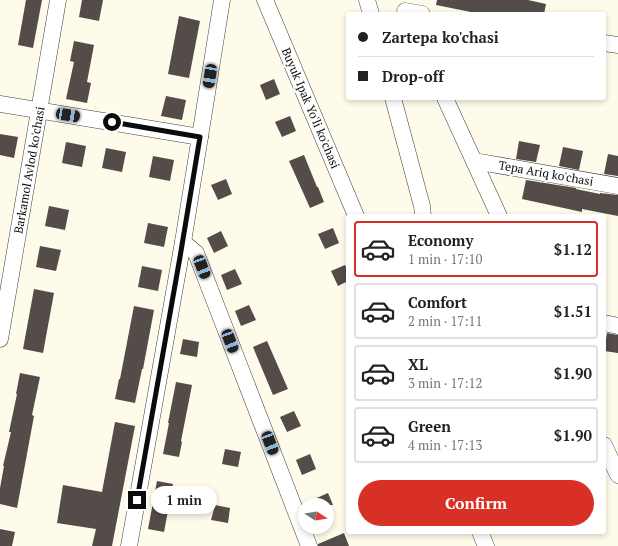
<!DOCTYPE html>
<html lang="en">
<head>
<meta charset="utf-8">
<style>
  body { margin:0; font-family:"PT Serif",serif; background:#f6f6f6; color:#222; height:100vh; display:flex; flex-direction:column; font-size:15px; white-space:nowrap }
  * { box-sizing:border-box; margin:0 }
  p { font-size:13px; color:#767676 }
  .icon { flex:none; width:22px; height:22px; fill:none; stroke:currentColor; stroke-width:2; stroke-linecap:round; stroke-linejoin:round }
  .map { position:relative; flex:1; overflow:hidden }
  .sheet { position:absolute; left:346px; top:214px; width:260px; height:320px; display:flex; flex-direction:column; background:#fff; border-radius:4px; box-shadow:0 2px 6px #0003 }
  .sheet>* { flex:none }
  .guide { position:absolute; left:346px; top:12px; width:260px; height:88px; border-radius:4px; box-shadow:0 2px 6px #0003; display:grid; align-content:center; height:88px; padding:0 12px; background:#fff }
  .needle { width:26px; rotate:102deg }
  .tools { position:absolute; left:298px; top:498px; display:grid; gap:8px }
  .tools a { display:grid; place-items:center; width:36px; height:36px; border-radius:50%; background:#fff; box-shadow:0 2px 6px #0003; font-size:20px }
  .end { position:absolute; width:18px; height:18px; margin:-9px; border:5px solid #0b0b0b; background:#fff; box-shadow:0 0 0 2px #fff }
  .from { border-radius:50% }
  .bubble { position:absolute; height:28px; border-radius:14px; background:#fff; box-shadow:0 2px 6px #0003; font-size:13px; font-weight:700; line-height:28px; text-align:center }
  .car { position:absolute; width:12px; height:24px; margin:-12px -6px; border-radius:5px; box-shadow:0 0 3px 1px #0007; background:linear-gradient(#222 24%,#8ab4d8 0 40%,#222 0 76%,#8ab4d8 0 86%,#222 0) }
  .guide b { display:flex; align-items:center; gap:14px; height:38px; font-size:15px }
  .guide b+b { border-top:1px solid #e0e0e0 }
  .guide i { width:10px; height:10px; background:#222 }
  ul { padding:7px 0 0; list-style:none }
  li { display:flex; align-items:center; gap:12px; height:56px; margin:0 8px 6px; padding:0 4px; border:2px solid #e0e0e0; border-radius:4px }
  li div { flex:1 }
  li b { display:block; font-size:15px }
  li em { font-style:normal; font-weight:700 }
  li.on { border-color:#d93025 }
  li>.icon { width:36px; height:36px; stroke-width:1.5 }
  .action { display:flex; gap:8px; margin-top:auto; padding:8px 12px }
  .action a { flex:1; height:46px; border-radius:24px; background:#d93025; color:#fff; font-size:16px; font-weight:700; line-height:46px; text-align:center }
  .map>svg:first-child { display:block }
  .building { fill:#534c48 }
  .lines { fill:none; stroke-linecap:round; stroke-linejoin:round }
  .street-casing { stroke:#3e3e3e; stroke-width:17 }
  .street { stroke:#fff; stroke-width:16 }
  .route { stroke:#0b0b0b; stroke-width:5 }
  .labels { text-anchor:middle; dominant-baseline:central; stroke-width:4; stroke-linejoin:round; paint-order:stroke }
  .street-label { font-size:12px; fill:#0b0b0b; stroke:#fff }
</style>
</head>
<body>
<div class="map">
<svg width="618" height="546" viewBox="0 0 618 546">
  <rect width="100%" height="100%" fill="#fefbea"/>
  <g class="building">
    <polygon points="26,0 42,0 33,48 18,45"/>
    <polygon points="82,0 103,0 99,21 79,17"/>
    <polygon points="437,0 528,0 546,4 544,14 481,14 436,5"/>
    <polygon points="179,16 200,21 189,78 168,74"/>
    <polygon points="74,41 94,45 87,82 91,83 87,103 66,99 74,62 70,61"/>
    <polygon points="274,79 280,94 266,100 260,85"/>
    <polygon points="166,96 186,100 182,120 161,116"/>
    <polygon points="290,116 296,131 282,137 275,122"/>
    <polygon points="0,134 18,137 14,158 0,155"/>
    <polygon points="519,141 540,145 536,162 516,159"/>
    <polygon points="66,142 86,146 82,167 62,163"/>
    <polygon points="563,147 583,151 579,170 559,166"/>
    <polygon points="106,148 126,152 122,172 102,168"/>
    <polygon points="608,154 618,156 618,176 604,174"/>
    <polygon points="304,155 317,187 318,187 324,202 310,208 289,161"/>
    <polygon points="153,156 174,160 170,181 149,177"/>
    <polygon points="226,179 232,194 218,200 211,185"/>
    <polygon points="526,180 576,188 576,189 600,194 600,193 618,195 618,216 582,209 582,212 522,199"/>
    <polygon points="49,206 69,210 65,230 45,226"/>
    <polygon points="148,223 168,227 164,247 144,243"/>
    <polygon points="333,228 339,243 325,249 318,234"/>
    <polygon points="221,231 228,246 214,253 207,238"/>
    <polygon points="40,246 61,250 56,271 36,267"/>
    <polygon points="345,265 348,271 348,281 338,286 331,271"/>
    <polygon points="142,266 162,270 158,291 138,287"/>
    <polygon points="235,269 242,284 227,290 221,275"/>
    <polygon points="34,289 54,293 43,353 23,349"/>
    <polygon points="249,305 256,320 241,326 235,311"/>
    <polygon points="134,306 154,310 143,369 142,369 135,403 115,399 119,379 120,379"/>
    <polygon points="607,333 618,335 618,353 604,351"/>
    <polygon points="183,339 199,342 197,357 180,354"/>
    <polygon points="267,341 288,389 273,395 253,347"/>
    <polygon points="20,373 40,377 32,415 34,416 17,508 0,504 0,488 4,466 3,466 11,432 9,432 17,394 16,394"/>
    <polygon points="176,382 192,385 181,441 182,442 179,457 163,454 169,423 168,423"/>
    <polygon points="294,411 301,426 287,432 280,417"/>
    <polygon points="115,422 135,426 112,546 92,546 96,529 57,523 63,485 102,492"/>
    <polygon points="225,449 241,452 238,467 222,464"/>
    <polygon points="310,454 316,469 302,475 296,460"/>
    <polygon points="157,481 173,484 164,532 148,529"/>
    <polygon points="328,493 333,505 303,505 303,504"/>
    <polygon points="215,505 230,508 228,523 211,520"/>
    <polygon points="0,529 15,532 12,546 0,546"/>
    <polygon points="344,533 349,546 318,546 318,544"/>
  </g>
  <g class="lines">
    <g class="street-casing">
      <g id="street">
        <polyline points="265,0 356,216"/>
        <polyline points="367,0 371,14"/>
        <polyline points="405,11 422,14"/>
        <polyline points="604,43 618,45"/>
        <polyline points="393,98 422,206 423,216"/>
        <polyline points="445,98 499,216"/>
        <polyline points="0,104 200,137"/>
        <polyline points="474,161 618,186"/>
        <polyline points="183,242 196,253 309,546"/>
        <polyline points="604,323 618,326"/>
        <polyline points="0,339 58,0"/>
        <polyline points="604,445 618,475"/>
        <polyline points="480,532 486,546"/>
        <polyline points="129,546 183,242 222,0"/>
      </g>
    </g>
    <use href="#street" class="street"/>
  </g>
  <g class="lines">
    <polyline class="route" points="112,122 200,137 180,257 137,500"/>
  </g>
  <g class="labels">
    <g class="street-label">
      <text transform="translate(311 108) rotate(67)">Buyuk Ipak Yo'li ko'chasi</text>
      <text transform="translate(29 170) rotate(-80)">Barkamol Avlod ko'chasi</text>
      <text transform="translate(546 173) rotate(10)">Tepa Ariq ko'chasi</text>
    </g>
  </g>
</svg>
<div class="tools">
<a><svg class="needle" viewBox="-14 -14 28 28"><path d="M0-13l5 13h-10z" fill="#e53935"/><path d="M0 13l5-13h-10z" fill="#767676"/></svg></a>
</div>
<i class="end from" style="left:112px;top:122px"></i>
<i class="end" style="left:137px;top:500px"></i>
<div class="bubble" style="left:151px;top:486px;width:66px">1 min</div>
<i class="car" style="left:210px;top:76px;rotate:189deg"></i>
<i class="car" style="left:68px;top:115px;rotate:100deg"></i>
<i class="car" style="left:202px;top:267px;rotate:159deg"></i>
<i class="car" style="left:230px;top:341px;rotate:159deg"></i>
<i class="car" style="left:270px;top:443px;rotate:159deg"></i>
<div class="guide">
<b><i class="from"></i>Zartepa ko'chasi</b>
<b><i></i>Drop-off</b>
</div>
<section class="sheet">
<ul>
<li class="on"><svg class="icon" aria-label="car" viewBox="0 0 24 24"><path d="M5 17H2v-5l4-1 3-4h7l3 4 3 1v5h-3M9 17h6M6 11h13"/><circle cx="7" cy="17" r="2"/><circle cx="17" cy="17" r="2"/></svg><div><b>Economy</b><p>1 min · 17:10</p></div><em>$1.12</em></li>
<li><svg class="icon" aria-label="car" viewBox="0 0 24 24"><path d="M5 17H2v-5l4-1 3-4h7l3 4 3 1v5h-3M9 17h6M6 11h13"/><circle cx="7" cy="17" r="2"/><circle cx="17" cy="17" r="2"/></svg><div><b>Comfort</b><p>2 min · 17:11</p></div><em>$1.51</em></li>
<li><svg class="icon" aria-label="car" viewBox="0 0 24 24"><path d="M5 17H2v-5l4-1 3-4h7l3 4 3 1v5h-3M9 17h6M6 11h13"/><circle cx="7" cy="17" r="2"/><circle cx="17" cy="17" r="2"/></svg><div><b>XL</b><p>3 min · 17:12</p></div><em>$1.90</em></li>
<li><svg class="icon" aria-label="car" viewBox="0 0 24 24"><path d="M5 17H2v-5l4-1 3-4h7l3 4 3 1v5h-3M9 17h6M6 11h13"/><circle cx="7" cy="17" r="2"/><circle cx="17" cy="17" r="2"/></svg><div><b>Green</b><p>4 min · 17:13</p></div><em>$1.90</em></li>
</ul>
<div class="action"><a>Confirm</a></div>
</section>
</div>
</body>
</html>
